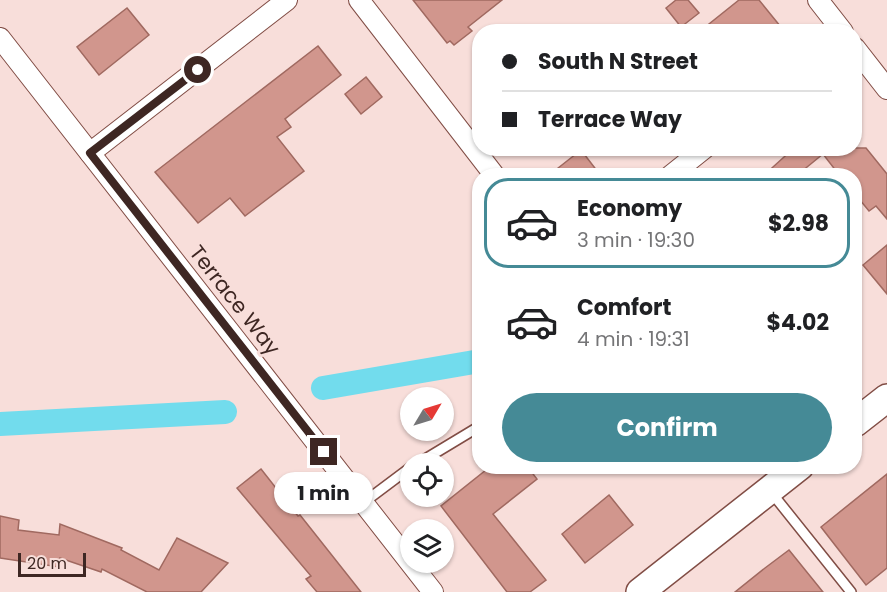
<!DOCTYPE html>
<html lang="en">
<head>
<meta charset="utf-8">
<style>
  body { margin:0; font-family:Poppins,sans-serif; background:#f6f6f6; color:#202124; height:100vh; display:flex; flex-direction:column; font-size:22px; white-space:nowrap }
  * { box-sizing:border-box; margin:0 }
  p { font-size:20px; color:#757577 }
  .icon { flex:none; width:33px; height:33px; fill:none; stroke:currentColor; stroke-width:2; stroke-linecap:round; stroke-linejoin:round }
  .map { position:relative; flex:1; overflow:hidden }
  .panel { position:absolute; left:472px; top:168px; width:390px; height:306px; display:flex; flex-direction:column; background:#fff; border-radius:24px; box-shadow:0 2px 4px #0004 }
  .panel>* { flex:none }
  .banner { position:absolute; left:472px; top:24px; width:390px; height:132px; border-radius:24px; box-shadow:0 2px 4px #0004; display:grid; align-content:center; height:132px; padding:0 30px; background:#fff }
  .needle { width:39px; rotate:52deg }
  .controls { position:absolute; left:400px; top:387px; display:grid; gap:12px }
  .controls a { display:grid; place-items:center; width:54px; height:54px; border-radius:50%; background:#fff; box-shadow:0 2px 4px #0004; font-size:30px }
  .scale { position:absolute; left:18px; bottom:15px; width:68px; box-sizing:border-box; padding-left:6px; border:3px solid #3e2723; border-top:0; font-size:16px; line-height:21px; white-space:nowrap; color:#3e2723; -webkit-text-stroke:4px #f8deda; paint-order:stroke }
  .end { position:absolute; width:27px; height:27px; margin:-14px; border:8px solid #3e2723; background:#fff; box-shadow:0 0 0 3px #fff }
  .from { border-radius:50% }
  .bubble { position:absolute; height:42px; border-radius:21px; background:#fff; box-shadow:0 2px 4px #0004; font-size:20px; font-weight:700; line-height:42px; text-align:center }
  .banner b { display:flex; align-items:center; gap:21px; height:57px; font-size:22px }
  .banner b+b { border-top:2px solid #e0e0e0 }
  .banner i { width:15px; height:15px; background:#202124 }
  ul { padding:10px 0 0; list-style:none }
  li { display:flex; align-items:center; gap:18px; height:90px; margin:0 12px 9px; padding:0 18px; border:3px solid transparent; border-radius:24px }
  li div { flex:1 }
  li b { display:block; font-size:22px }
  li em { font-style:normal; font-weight:700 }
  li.on { border-color:#458a96 }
  li>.icon { width:54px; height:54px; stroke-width:1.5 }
  .cta { display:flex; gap:12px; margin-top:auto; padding:12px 30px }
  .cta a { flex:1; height:69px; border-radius:36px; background:#458a96; color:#fff; font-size:24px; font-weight:700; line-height:69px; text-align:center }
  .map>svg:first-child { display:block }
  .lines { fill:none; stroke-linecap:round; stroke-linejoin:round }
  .canal { stroke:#72dced; stroke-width:24 }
  .building { fill:#d1968d; stroke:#a06960; stroke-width:1.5 }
  .lane-casing { stroke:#814d45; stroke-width:12 }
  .street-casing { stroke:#814d45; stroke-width:22 }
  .secondary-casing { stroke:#814d45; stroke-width:30 }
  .lane { stroke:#fff; stroke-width:9 }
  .street { stroke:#fff; stroke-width:20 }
  .secondary { stroke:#fff; stroke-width:27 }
  .route { stroke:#3e2723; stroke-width:8 }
  .labels { text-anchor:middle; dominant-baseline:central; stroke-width:6; stroke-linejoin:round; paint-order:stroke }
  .street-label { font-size:21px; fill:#3e2723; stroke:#f8deda }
</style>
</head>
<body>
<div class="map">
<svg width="887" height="592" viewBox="0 0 887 592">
  <rect width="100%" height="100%" fill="#f8deda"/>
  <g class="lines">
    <g class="canal">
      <polyline points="323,388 480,361"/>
      <polyline points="0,424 225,412"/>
    </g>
  </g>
  <g class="building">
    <polygon points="413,0 502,0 468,27 472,31 454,45 450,41 447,43"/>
    <polygon points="676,0 688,0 699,13 681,27 666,8"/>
    <polygon points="739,0 759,0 785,32 699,32"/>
    <polygon points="127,8 149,35 99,75 77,47"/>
    <polygon points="318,46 341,75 285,119 291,127 277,137 304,171 245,216 230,198 198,223 155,172"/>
    <polygon points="366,77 382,97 361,114 345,94"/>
    <polygon points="794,148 866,148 887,174 887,219 876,206 869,211 855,194 855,176 840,176 823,154 796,176 763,176"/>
    <polygon points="581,150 601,176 548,176"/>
    <polygon points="887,245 887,294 863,265"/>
    <polygon points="491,466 527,466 537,479 493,514 546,580 530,592 507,592 441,506"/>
    <polygon points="261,469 298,516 300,515 361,592 317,592 306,579 311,576 237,488"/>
    <polygon points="887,474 887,568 866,585 821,527"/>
    <polygon points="609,495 633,525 585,563 562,534"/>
    <polygon points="0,516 19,520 18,530 59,535 60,524 122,548 121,550 159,570 177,538 228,563 201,592 147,592 102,569 101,572 60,558 59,567 0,558"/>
    <polygon points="789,550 823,592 735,592 765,568"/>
  </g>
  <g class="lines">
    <g class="lane-casing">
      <g id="lane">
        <polyline points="417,464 480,426"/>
        <polyline points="771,492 851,592"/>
        <polyline points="363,503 411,467"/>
      </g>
    </g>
    <g class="street-casing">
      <g id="street">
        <polyline points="359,0 495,176"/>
        <polyline points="818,0 843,32"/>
        <polyline points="0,38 433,592"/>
        <polyline points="855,48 887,89"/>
        <polyline points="90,153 287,0"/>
        <polyline points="670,176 705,148"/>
      </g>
    </g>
    <g class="secondary-casing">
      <g id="secondary">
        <polyline points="855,423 887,398"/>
        <polyline points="640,592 800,466"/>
      </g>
    </g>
    <use href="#lane" class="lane"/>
    <use href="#street" class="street"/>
    <use href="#secondary" class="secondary"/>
  </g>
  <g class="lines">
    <polyline class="route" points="198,70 90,153 324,452"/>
  </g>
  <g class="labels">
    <g class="street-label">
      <text transform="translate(235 300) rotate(52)">Terrace Way</text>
    </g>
  </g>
</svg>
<div class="controls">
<a><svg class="needle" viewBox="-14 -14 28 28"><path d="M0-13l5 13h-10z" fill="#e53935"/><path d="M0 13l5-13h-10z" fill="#757577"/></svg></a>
<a><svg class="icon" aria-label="locate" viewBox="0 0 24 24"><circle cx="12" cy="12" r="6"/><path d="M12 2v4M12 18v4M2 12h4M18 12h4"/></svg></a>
<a><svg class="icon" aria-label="layers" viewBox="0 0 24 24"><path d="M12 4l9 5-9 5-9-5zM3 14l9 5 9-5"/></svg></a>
</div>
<div class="scale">20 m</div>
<i class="end from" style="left:198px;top:70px"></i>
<i class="end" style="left:324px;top:452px"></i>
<div class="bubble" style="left:274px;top:472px;width:99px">1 min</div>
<div class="banner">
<b><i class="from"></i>South N Street</b>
<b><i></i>Terrace Way</b>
</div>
<section class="panel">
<ul>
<li class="on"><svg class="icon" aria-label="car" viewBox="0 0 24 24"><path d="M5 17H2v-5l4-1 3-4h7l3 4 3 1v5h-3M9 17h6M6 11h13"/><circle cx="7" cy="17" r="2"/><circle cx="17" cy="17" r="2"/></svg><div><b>Economy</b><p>3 min · 19:30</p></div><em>$2.98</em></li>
<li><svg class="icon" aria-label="car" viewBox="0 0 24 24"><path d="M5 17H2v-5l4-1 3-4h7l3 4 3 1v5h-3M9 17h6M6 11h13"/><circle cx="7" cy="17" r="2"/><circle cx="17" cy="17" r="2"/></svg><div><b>Comfort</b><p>4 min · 19:31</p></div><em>$4.02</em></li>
</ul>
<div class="cta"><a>Confirm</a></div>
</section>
</div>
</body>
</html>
